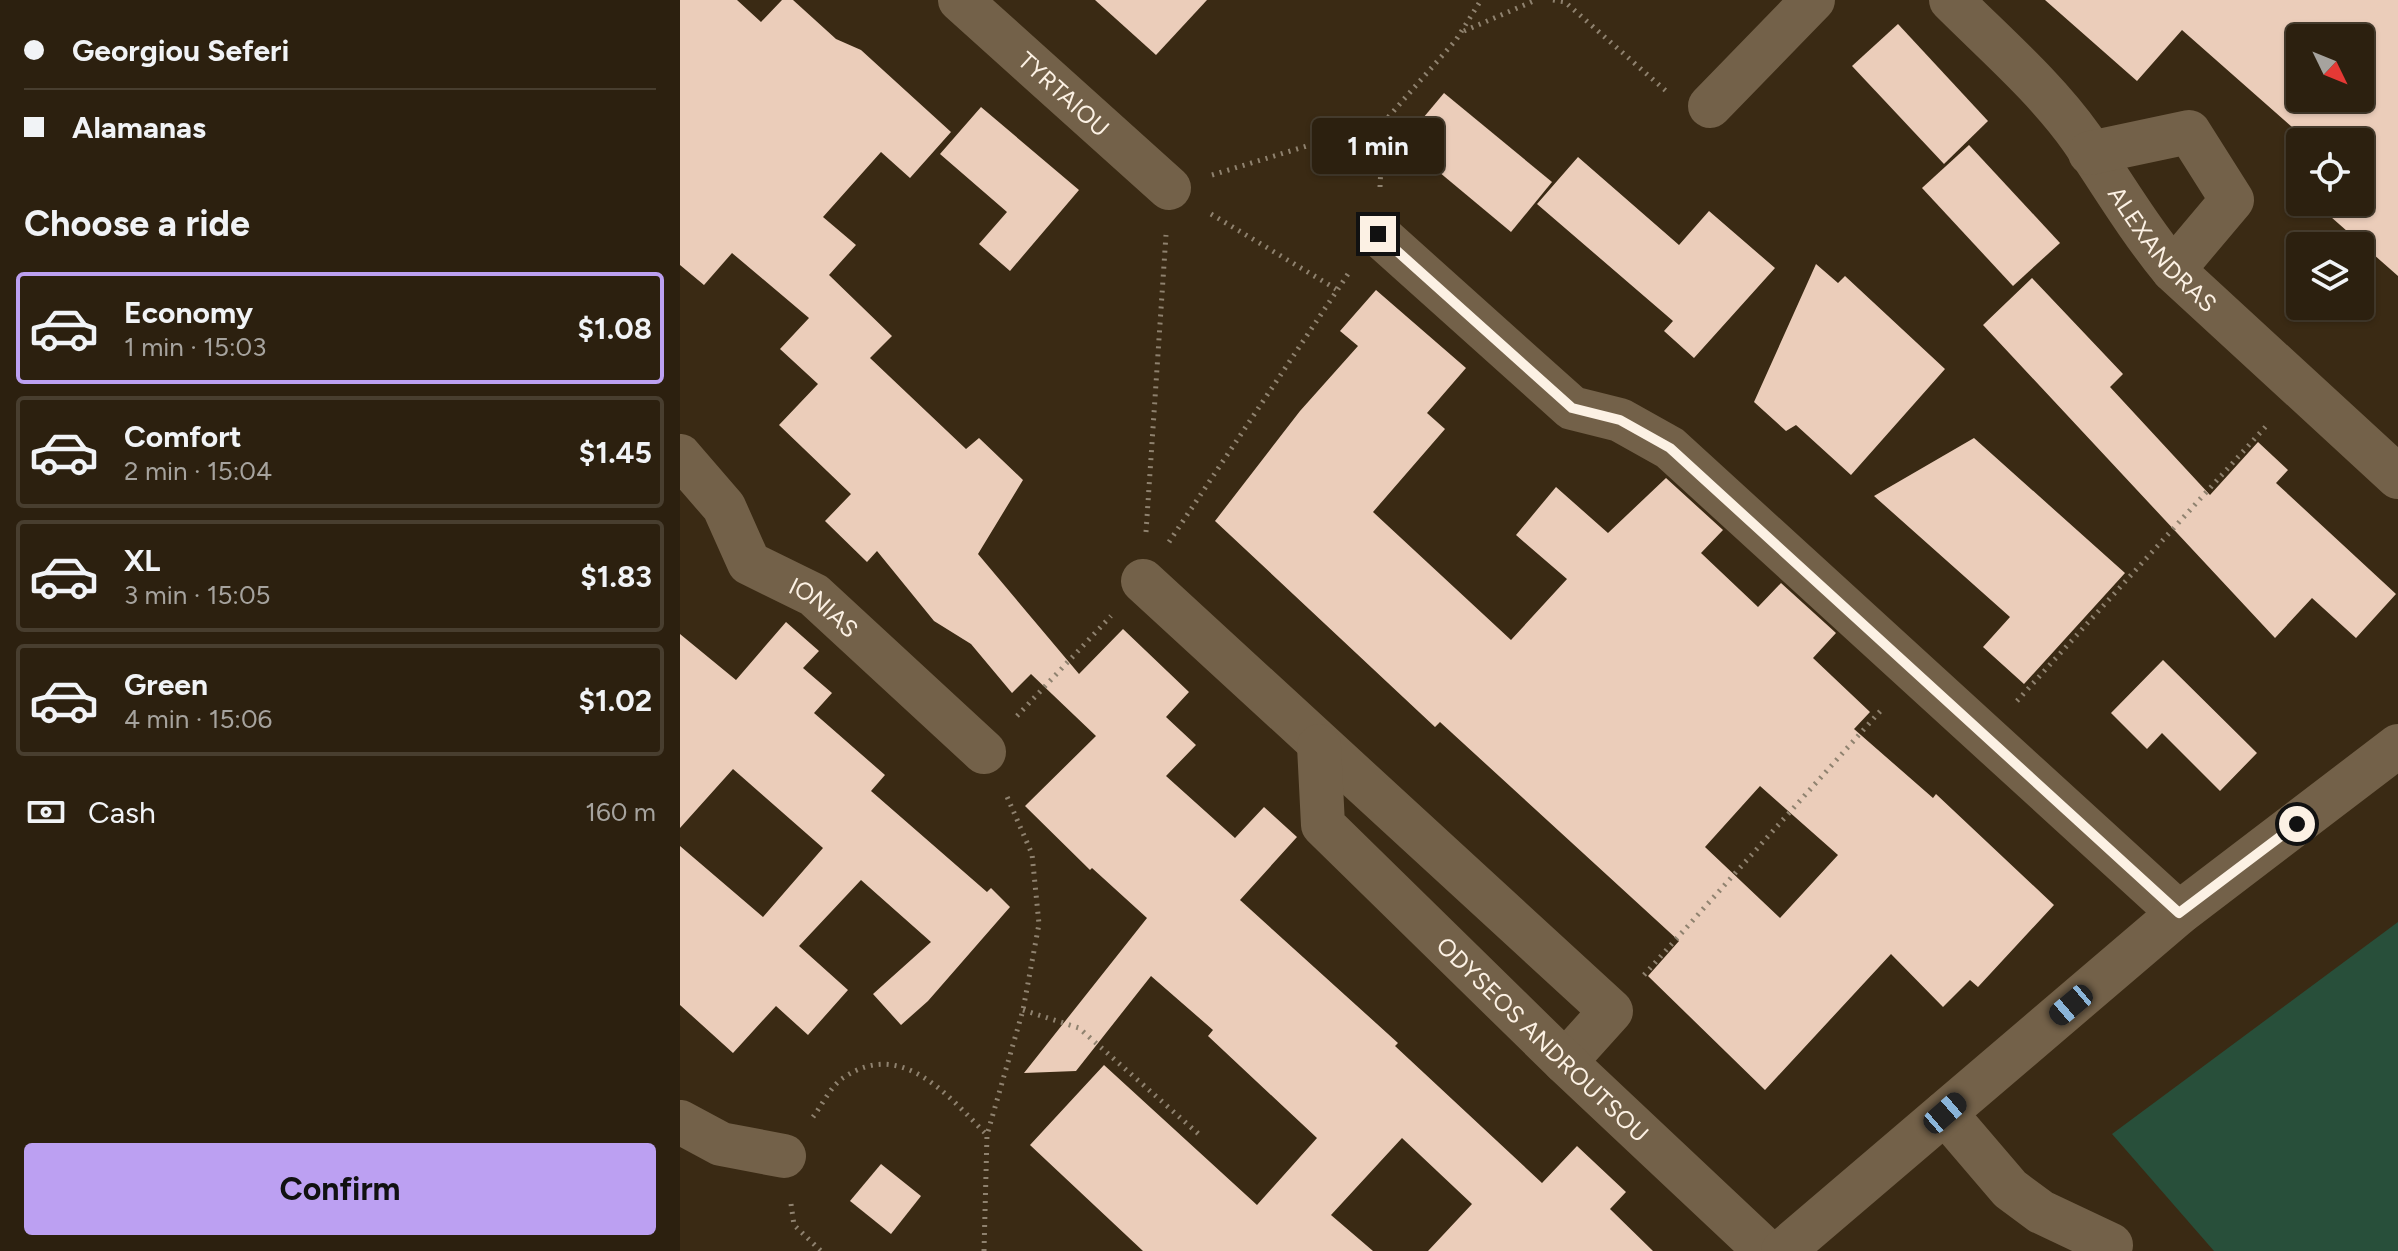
<!DOCTYPE html>
<html lang="en">
<head>
<meta charset="utf-8">
<style>
  body { margin:0; font-family:Figtree,sans-serif; background:#382d1d; color:#f1f3f6; height:100vh; display:flex; flex-direction:column; font-size:30px; white-space:nowrap }
  * { box-sizing:border-box; margin:0 }
  p { font-size:26px; color:#a6a39e }
  .icon { flex:none; width:44px; height:44px; fill:none; stroke:currentColor; stroke-width:2; stroke-linecap:round; stroke-linejoin:round }
  .map { position:relative; flex:1; overflow:hidden }
  .sheet { display:flex; flex-direction:column; background:#2c200f; width:680px }
  .sheet>* { flex:none }
  .banner { display:grid; align-content:center; height:176px; padding:0 24px; background:#2c200f }
  .needle { width:52px; rotate:133deg }
  .fabs { position:absolute; left:1606px; top:24px; display:grid; gap:16px }
  .fabs a { display:grid; place-items:center; width:88px; height:88px; border-radius:8px; background:#2c200f; box-shadow:0 2px 6px #0004,0 0 0 2px #483e2f; font-size:40px }
  .end { position:absolute; width:36px; height:36px; margin:-18px; border:10px solid #fcf1e4; background:#111; box-shadow:0 0 0 4px #111 }
  .from { border-radius:50% }
  .bubble { position:absolute; height:56px; border-radius:8px; background:#2c200f; box-shadow:0 2px 6px #0004,0 0 0 2px #483e2f; font-size:26px; font-weight:700; line-height:56px; text-align:center }
  .car { position:absolute; width:24px; height:48px; margin:-24px -12px; border-radius:10px; box-shadow:0 0 6px 2px #0007; background:linear-gradient(#222 24%,#8ab4d8 0 40%,#222 0 76%,#8ab4d8 0 86%,#222 0) }
  .banner b { display:flex; align-items:center; gap:28px; height:76px; font-size:30px }
  .banner b+b { border-top:2px solid #483e2f }
  .banner i { width:20px; height:20px; background:#f1f3f6 }
  ul { padding:0; list-style:none }
  li { display:flex; align-items:center; gap:24px; height:112px; margin:0 16px 12px; padding:0 8px; border:4px solid #483e2f; border-radius:8px }
  li div { flex:1 }
  li b { display:block; font-size:30px }
  li em { font-style:normal; font-weight:700 }
  li.current { border-color:#bca0f2 }
  li>.icon { width:72px; height:72px; stroke-width:1.5 }
  h2 { padding:0 24px; font-size:36px; line-height:96px }
  .pay { display:flex; align-items:center; gap:20px; height:88px; padding:0 24px; font-size:30px }
  .pay p { margin-inline-start:auto }
  .button { display:flex; gap:16px; margin-top:auto; padding:16px 24px }
  .button a { flex:1; height:92px; border-radius:8px; background:#bca0f2; color:#111; font-size:32px; font-weight:700; line-height:92px; text-align:center }
  main { display:flex; flex:1; min-height:0 }
  .map>svg:first-child { display:block }
  .green { fill:#284f3a }
  .building { fill:#ebcdba; fill-rule:evenodd }
  .lines { fill:none; stroke-linecap:round; stroke-linejoin:round }
  .path { stroke:#8f826f; stroke-width:5; stroke-dasharray:2 6; stroke-linecap:butt }
  .minor { stroke:#736149; stroke-width:44 }
  .route { stroke:#fcf1e4; stroke-width:10 }
  .labels { text-anchor:middle; dominant-baseline:central; stroke-width:8; stroke-linejoin:round; paint-order:stroke }
  .street-label { font-size:24px; fill:#fcf1e4; stroke:#302009 }
</style>
</head>
<body>
<main>
<section class="sheet">
<div class="banner">
<b><i class="from"></i>Georgiou Seferi</b>
<b><i></i>Alamanas</b>
</div>
<h2>Choose a ride</h2>
<ul>
<li class="current"><svg class="icon" aria-label="car" viewBox="0 0 24 24"><path d="M5 17H2v-5l4-1 3-4h7l3 4 3 1v5h-3M9 17h6M6 11h13"/><circle cx="7" cy="17" r="2"/><circle cx="17" cy="17" r="2"/></svg><div><b>Economy</b><p>1 min · 15:03</p></div><em>$1.08</em></li>
<li><svg class="icon" aria-label="car" viewBox="0 0 24 24"><path d="M5 17H2v-5l4-1 3-4h7l3 4 3 1v5h-3M9 17h6M6 11h13"/><circle cx="7" cy="17" r="2"/><circle cx="17" cy="17" r="2"/></svg><div><b>Comfort</b><p>2 min · 15:04</p></div><em>$1.45</em></li>
<li><svg class="icon" aria-label="car" viewBox="0 0 24 24"><path d="M5 17H2v-5l4-1 3-4h7l3 4 3 1v5h-3M9 17h6M6 11h13"/><circle cx="7" cy="17" r="2"/><circle cx="17" cy="17" r="2"/></svg><div><b>XL</b><p>3 min · 15:05</p></div><em>$1.83</em></li>
<li><svg class="icon" aria-label="car" viewBox="0 0 24 24"><path d="M5 17H2v-5l4-1 3-4h7l3 4 3 1v5h-3M9 17h6M6 11h13"/><circle cx="7" cy="17" r="2"/><circle cx="17" cy="17" r="2"/></svg><div><b>Green</b><p>4 min · 15:06</p></div><em>$1.02</em></li>
</ul>
<div class="pay"><svg class="icon" aria-label="cash" viewBox="0 0 24 24"><path d="M3 7h18v10H3z"/><circle cx="12" cy="12" r="2"/></svg>Cash<p>160 m</p></div>
<div class="button"><a>Confirm</a></div>
</section>
<div class="map">
<svg width="1718" height="1251" viewBox="0 0 1718 1251">
  <rect width="100%" height="100%" fill="#3a2a14"/>
  <polygon class="green" points="1718,922 1718,1251 1534,1251 1432,1134"/>
  <g class="building">
    <polygon points="0,0 57,0 81,22 102,0 113,0 156,39 181,50 271,132 230,178 201,152 143,217 176,245 149,275 212,336 190,358 286,449 299,438 343,480 298,554 399,674 443,629 509,692 486,717 516,745 486,776 555,838 584,807 617,837 560,900 718,1043 715,1046 862,1183 897,1146 946,1192 930,1209 973,1251 748,1251 792,1204 722,1138 651,1215 693,1251 463,1251 350,1145 424,1065 577,1205 637,1138 528,1036 533,1030 471,976 396,1071 344,1073 467,918 412,868 410,870 345,806 416,736 351,674 332,693 291,644 254,621 197,551 187,562 145,521 171,494 99,425 138,384 100,349 129,318 52,253 24,285 0,265"/>
    <polygon points="415,0 527,0 476,55"/>
    <path d="M1365,0H1718V276L1634,202H1680V142H1629L1502,30L1457,81ZM1620,38H1680V98H1620Z"/>
    <polygon points="1218,24 1308,121 1264,164 1172,66"/>
    <polygon points="764,93 872,182 831,232 723,142"/>
    <polygon points="301,107 399,190 330,271 299,244 327,212 260,154"/>
    <polygon points="1289,145 1380,243 1333,286 1242,188"/>
    <polygon points="1620,155 1620,190 1610,182 1610,165"/>
    <polygon points="898,157 999,245 1029,211 1095,268 1014,358 984,331 993,321 857,204"/>
    <polygon points="1136,264 1158,283 1165,276 1265,369 1171,475 1116,425 1106,431 1074,402"/>
    <polygon points="1352,278 1443,374 1430,387 1530,495 1578,442 1608,470 1596,483 1716,594 1676,638 1632,598 1595,638 1303,325"/>
    <path d="M696,290L786,368L747,413L765,429L693,512L831,640L887,579L836,535L876,487L928,533L986,478L1043,530L1021,553L1078,607L1101,583L1156,633L1133,658L1190,712L1174,729L1253,798L1256,794L1374,905L1298,987L1290,980L1263,1007L1211,954L1085,1090L968,976L999,941L760,722L755,727L535,521L620,411L678,346L660,331ZM1080,786L1158,855L1100,918L1025,847Z"/>
    <polygon points="1294,438 1445,573 1344,684 1303,647 1330,617 1194,496"/>
    <polygon points="106,622 139,651 123,668 152,693 134,713 205,775 191,791 307,892 311,888 330,907 248,1001 221,1025 193,994 251,942 181,880 119,946 168,990 128,1035 96,1006 53,1053 0,1005 0,846 83,917 143,848 53,769 0,828 0,634 56,680"/>
    <polygon points="1483,660 1577,753 1540,791 1482,733 1467,749 1431,713"/>
    <polygon points="201,1164 241,1196 211,1234 170,1201"/>
  </g>
  <g class="lines">
    <g class="path">
      <polyline points="873,0 885,2 986,91"/>
      <polyline points="784,31 856,0"/>
      <polyline points="532,175 702,123"/>
      <polyline points="700,187 703,123 776,40 801,0"/>
      <polyline points="531,214 656,289"/>
      <polyline points="466,532 486,235"/>
      <polyline points="489,542 670,271"/>
      <polyline points="1337,701 1588,424"/>
      <polyline points="337,716 431,616"/>
      <polyline points="964,975 1203,708"/>
      <polyline points="343,1010 399,1028 522,1137"/>
      <path d="M133,1117C142,1105 151,1086 163,1078C222,1037 269,1097 307,1135"/>
      <polyline points="111,1204 114,1225 141,1251"/>
      <polyline points="304,1251 307,1135 343,1010 359,924 352,854 325,792"/>
    </g>
    <g class="minor">
      <path id="s1" d="M280,0L489,188"/>
      <path id="s2" d="M1271,0C1315,44 1366,88 1402,139C1432,183 1459,229 1493,270L1718,477"/>
      <polyline points="1030,106 1133,0"/>
      <polyline points="1410,153 1509,132 1552,200 1493,270"/>
      <polyline points="698,234 892,408 940,420 990,448 1499,913"/>
      <path id="s3" d="M0,456L44,507L69,563L134,595L304,752"/>
      <polyline points="463,581 931,1011 885,1062"/>
      <path id="s4" d="M639,746L643,825L885,1062L1086,1251"/>
      <polyline points="1265,1113 1330,1189 1361,1212 1431,1245"/>
      <polyline points="0,1122 41,1144 104,1156"/>
      <polyline points="1103,1251 1499,913 1718,746"/>
    </g>
  </g>
  <g class="lines">
    <polyline class="route" points="698,234 892,408 940,420 990,448 1499,913 1617,824"/>
  </g>
  <g class="labels">
    <g class="street-label">
      <text stroke="none"><textPath href="#s1" startOffset="140">TYRTAIOU</textPath></text>
      <text stroke="none"><textPath href="#s2" startOffset="328">ALEXANDRAS</textPath></text>
      <text stroke="none"><textPath href="#s3" startOffset="216">IONIAS</textPath></text>
      <text stroke="none"><textPath href="#s4" startOffset="386">ODYSEOS ANDROUTSOU</textPath></text>
    </g>
  </g>
</svg>
<div class="fabs">
<a><svg class="needle" viewBox="-14 -14 28 28"><path d="M0-13l5 13h-10z" fill="#e53935"/><path d="M0 13l5-13h-10z" fill="#a6a39e"/></svg></a>
<a><svg class="icon" aria-label="locate" viewBox="0 0 24 24"><circle cx="12" cy="12" r="6"/><path d="M12 2v4M12 18v4M2 12h4M18 12h4"/></svg></a>
<a><svg class="icon" aria-label="layers" viewBox="0 0 24 24"><path d="M12 4l9 5-9 5-9-5zM3 14l9 5 9-5"/></svg></a>
</div>
<i class="end from" style="left:1617px;top:824px"></i>
<i class="end" style="left:698px;top:234px"></i>
<div class="bubble" style="left:632px;top:118px;width:132px">1 min</div>
<i class="car" style="left:1391px;top:1005px;rotate:230deg"></i>
<i class="car" style="left:1265px;top:1113px;rotate:49deg"></i>
</div>
</main>
</body>
</html>
